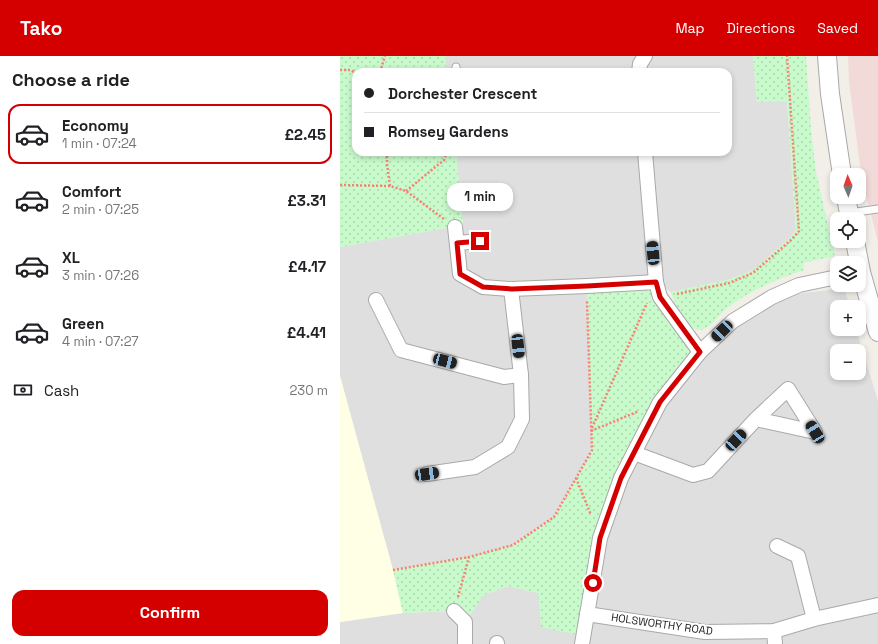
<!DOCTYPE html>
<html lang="en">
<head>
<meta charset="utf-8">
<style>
  body { margin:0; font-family:"Space Grotesk",sans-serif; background:#f2f2f2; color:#202124; height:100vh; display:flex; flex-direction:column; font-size:15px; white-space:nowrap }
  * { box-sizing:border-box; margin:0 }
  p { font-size:13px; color:#757577 }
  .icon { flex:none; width:22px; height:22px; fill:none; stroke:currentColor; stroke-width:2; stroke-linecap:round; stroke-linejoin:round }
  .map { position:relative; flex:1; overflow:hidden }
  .details { display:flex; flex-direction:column; background:#fff; width:340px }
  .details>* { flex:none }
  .banner { position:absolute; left:12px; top:12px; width:380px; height:88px; border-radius:12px; box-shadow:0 2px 6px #0003; display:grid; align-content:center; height:88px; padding:0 12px; background:#fff }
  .needle { width:26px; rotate:358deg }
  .buttons { position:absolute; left:490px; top:112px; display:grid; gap:8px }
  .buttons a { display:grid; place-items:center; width:36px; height:36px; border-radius:8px; background:#fff; box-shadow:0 2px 6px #0003; font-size:20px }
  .end { position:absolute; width:18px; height:18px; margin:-9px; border:5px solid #d40000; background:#fff; box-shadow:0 0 0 2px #fff }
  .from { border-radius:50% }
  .bubble { position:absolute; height:28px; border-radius:12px; background:#fff; box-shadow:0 2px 6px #0003; font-size:13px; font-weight:800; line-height:28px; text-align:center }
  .car { position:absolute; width:12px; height:24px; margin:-12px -6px; border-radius:5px; box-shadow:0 0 3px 1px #0007; background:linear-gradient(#222 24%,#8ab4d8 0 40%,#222 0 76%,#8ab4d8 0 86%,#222 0) }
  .banner b { display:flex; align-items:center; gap:14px; height:38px; font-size:15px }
  .banner b+b { border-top:1px solid #e0e0e0 }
  .banner i { width:10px; height:10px; background:#202124 }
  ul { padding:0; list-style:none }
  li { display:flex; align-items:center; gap:12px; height:60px; margin:0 8px 6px; padding:0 4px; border:2px solid transparent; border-radius:12px }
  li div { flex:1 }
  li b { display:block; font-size:15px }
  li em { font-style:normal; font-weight:800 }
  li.on { border-color:#d40000 }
  li>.icon { width:36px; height:36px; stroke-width:1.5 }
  h2 { padding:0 12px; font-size:18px; line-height:48px }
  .pay { display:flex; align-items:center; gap:10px; height:44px; padding:0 12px; font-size:15px }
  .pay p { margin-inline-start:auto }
  .cta { display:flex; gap:8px; margin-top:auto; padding:8px 12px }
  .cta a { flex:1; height:46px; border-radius:12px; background:#d40000; color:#fff; font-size:16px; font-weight:800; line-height:46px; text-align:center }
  header { display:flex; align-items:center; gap:24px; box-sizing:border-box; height:56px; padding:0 20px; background:#d40000; color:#fff }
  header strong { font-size:19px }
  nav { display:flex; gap:22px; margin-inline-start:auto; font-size:14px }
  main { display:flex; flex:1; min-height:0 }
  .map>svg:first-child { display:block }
  .residential { fill:#e0dfdf; fill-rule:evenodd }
  .commercial { fill:#f2dad9 }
  .education { fill:#ffffe5 }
  .park { fill:url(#park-dots) }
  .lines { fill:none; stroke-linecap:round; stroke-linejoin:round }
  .service-casing { stroke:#a9a9a9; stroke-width:9 }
  .minor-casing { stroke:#a9a9a9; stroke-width:16 }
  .tertiary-casing { stroke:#a9a9a9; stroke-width:20 }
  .path { stroke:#fa8072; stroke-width:2.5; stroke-dasharray:2 2; stroke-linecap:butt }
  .service { stroke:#fff; stroke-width:7 }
  .minor { stroke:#fff; stroke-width:14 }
  .tertiary { stroke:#fff; stroke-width:18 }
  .route { stroke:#d40000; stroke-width:5 }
  .labels { text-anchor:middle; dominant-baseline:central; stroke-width:4; stroke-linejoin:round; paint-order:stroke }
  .street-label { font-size:11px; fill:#222; stroke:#fff }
</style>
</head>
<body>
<header>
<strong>Tako</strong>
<nav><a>Map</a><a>Directions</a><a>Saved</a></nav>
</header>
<main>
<section class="details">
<h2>Choose a ride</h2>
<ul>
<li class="on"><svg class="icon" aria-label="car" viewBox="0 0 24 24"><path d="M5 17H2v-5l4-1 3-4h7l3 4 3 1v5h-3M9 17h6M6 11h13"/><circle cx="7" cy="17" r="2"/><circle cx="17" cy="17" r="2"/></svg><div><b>Economy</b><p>1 min · 07:24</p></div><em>£2.45</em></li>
<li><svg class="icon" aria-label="car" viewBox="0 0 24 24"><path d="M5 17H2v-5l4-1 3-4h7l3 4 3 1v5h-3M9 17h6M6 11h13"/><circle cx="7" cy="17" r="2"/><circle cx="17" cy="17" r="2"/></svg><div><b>Comfort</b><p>2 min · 07:25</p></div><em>£3.31</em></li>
<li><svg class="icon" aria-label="car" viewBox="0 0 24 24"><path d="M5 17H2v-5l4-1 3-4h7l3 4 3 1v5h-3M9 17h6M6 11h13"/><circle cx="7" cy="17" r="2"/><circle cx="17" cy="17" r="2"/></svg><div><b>XL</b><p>3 min · 07:26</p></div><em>£4.17</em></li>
<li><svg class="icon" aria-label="car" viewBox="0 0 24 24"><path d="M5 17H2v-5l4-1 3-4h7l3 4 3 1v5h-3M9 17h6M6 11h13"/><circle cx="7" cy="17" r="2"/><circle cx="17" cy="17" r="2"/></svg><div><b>Green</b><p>4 min · 07:27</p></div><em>£4.41</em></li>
</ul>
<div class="pay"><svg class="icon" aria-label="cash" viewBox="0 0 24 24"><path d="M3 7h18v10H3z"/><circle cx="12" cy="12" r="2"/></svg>Cash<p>230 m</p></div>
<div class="cta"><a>Confirm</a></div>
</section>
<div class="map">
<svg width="538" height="588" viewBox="0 0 538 588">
  <defs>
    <pattern id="park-dots" width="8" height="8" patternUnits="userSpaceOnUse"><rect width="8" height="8" fill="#c8facc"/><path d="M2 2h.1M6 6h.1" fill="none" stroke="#acd6af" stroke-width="1.8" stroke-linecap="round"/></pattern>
  </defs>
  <rect width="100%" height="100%" fill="#f2efe9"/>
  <g class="residential">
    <polygon points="105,0 413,0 417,46 447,45 456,174 449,183 412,215 387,224 331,236 316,226 252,394 214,461 173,489 128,501 53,514 0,320 0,191 123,169 116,96 388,96 388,16 107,16"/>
    <path d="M504,232L510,251H497V273H516L538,345V588H0V566L63,557L114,555L125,566L144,539L168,530L198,537L260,482L320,346L360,296L432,241ZM497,295H519V317H497Z"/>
  </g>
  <polygon class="commercial" points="508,0 538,0 538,186 522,124 509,26"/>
  <polygon class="education" points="0,320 53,514 63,557 0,566"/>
  <g class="park">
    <polygon points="0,0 105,0 107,16 16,16 16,96 116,96 123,169 0,191"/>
    <path d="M413,0H466L471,73L476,116L495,200L463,207L464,214C436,223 409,235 386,253C377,261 369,275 357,274C343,267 335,250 331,236L387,224L412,215L449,183L456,174L447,45L417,46Z"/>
    <polygon points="316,226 360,296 320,346 281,422 243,580 201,571 198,537 168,530 144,539 125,566 114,555 63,557 53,514 128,501 173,489 214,461 252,394 247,230"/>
  </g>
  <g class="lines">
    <g class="service-casing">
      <g id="service">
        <polyline points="116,11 116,16"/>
        <polyline points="509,157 538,153"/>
      </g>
    </g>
    <g class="minor-casing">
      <g id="minor">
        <polyline points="299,16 300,8 305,0"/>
        <polyline points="305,96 316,226 320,241 360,296"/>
        <polyline points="115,171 120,218 143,231 171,233 247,230 316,226"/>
        <polyline points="117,187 140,185"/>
        <polyline points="36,244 61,294 164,321 181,319"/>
        <polyline points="294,397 353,419 368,415 416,363 448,333 475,376 416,363"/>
        <polyline points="87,418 135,411 168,391 182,363 181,319 171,233"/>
        <polyline points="437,490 458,500 474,563"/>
        <polyline points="114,555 125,566 125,588"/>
        <polyline points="247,558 365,576 434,575 474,563 538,549"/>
        <polyline points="434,575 435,588"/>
        <polyline points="157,588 157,587"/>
        <polyline points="242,588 260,482 281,422 320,346 360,296 393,265 432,241 459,229 497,221"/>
      </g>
    </g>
    <g class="tertiary-casing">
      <g id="tertiary">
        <polyline points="487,0 490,38 502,119"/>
        <polyline points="506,141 510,163"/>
        <polyline points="515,185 521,216 538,276"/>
      </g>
    </g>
    <g class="path">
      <polyline points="0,14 10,14 16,17"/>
      <polyline points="40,16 45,0"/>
      <polyline points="47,96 47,108 50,130 66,135 104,163"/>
      <polyline points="0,129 50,130"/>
      <polyline points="66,135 104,104 107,96"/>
      <polyline points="337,238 389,227 413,217 451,184 459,175 447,0"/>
      <polyline points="252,372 307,247"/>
      <polyline points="251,375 299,355"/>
      <polyline points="236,422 251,459"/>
      <polyline points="53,514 129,501 173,489 214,461 252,394 247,245"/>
      <polyline points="118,541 129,501"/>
    </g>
    <use href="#service" class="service"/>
    <use href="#minor" class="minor"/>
    <use href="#tertiary" class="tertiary"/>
  </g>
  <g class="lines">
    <polyline class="route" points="140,185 117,187 120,218 143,231 172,233 247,230 316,226 320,241 360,296 320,346 281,422 260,482 253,527"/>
  </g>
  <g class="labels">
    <g class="street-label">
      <text transform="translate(322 568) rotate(8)">HOLSWORTHY ROAD</text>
    </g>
  </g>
</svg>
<div class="buttons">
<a><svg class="needle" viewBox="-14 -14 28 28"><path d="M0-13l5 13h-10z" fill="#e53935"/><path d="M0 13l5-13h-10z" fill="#757577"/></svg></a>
<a><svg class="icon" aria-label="locate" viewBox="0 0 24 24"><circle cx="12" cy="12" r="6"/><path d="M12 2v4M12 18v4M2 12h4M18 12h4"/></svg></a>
<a><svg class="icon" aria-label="layers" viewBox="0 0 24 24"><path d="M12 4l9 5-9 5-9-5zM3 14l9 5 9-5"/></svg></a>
<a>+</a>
<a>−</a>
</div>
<i class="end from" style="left:253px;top:527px"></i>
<i class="end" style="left:140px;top:185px"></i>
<div class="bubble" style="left:107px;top:127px;width:66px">1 min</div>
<i class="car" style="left:313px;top:197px;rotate:355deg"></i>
<i class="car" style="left:382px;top:275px;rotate:226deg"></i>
<i class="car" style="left:178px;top:290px;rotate:174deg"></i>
<i class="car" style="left:105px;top:305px;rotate:105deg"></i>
<i class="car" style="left:475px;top:376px;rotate:329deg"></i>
<i class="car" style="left:396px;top:384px;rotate:43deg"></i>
<i class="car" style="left:87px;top:418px;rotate:82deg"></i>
<div class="banner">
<b><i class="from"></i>Dorchester Crescent</b>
<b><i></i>Romsey Gardens</b>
</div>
</div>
</main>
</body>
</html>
